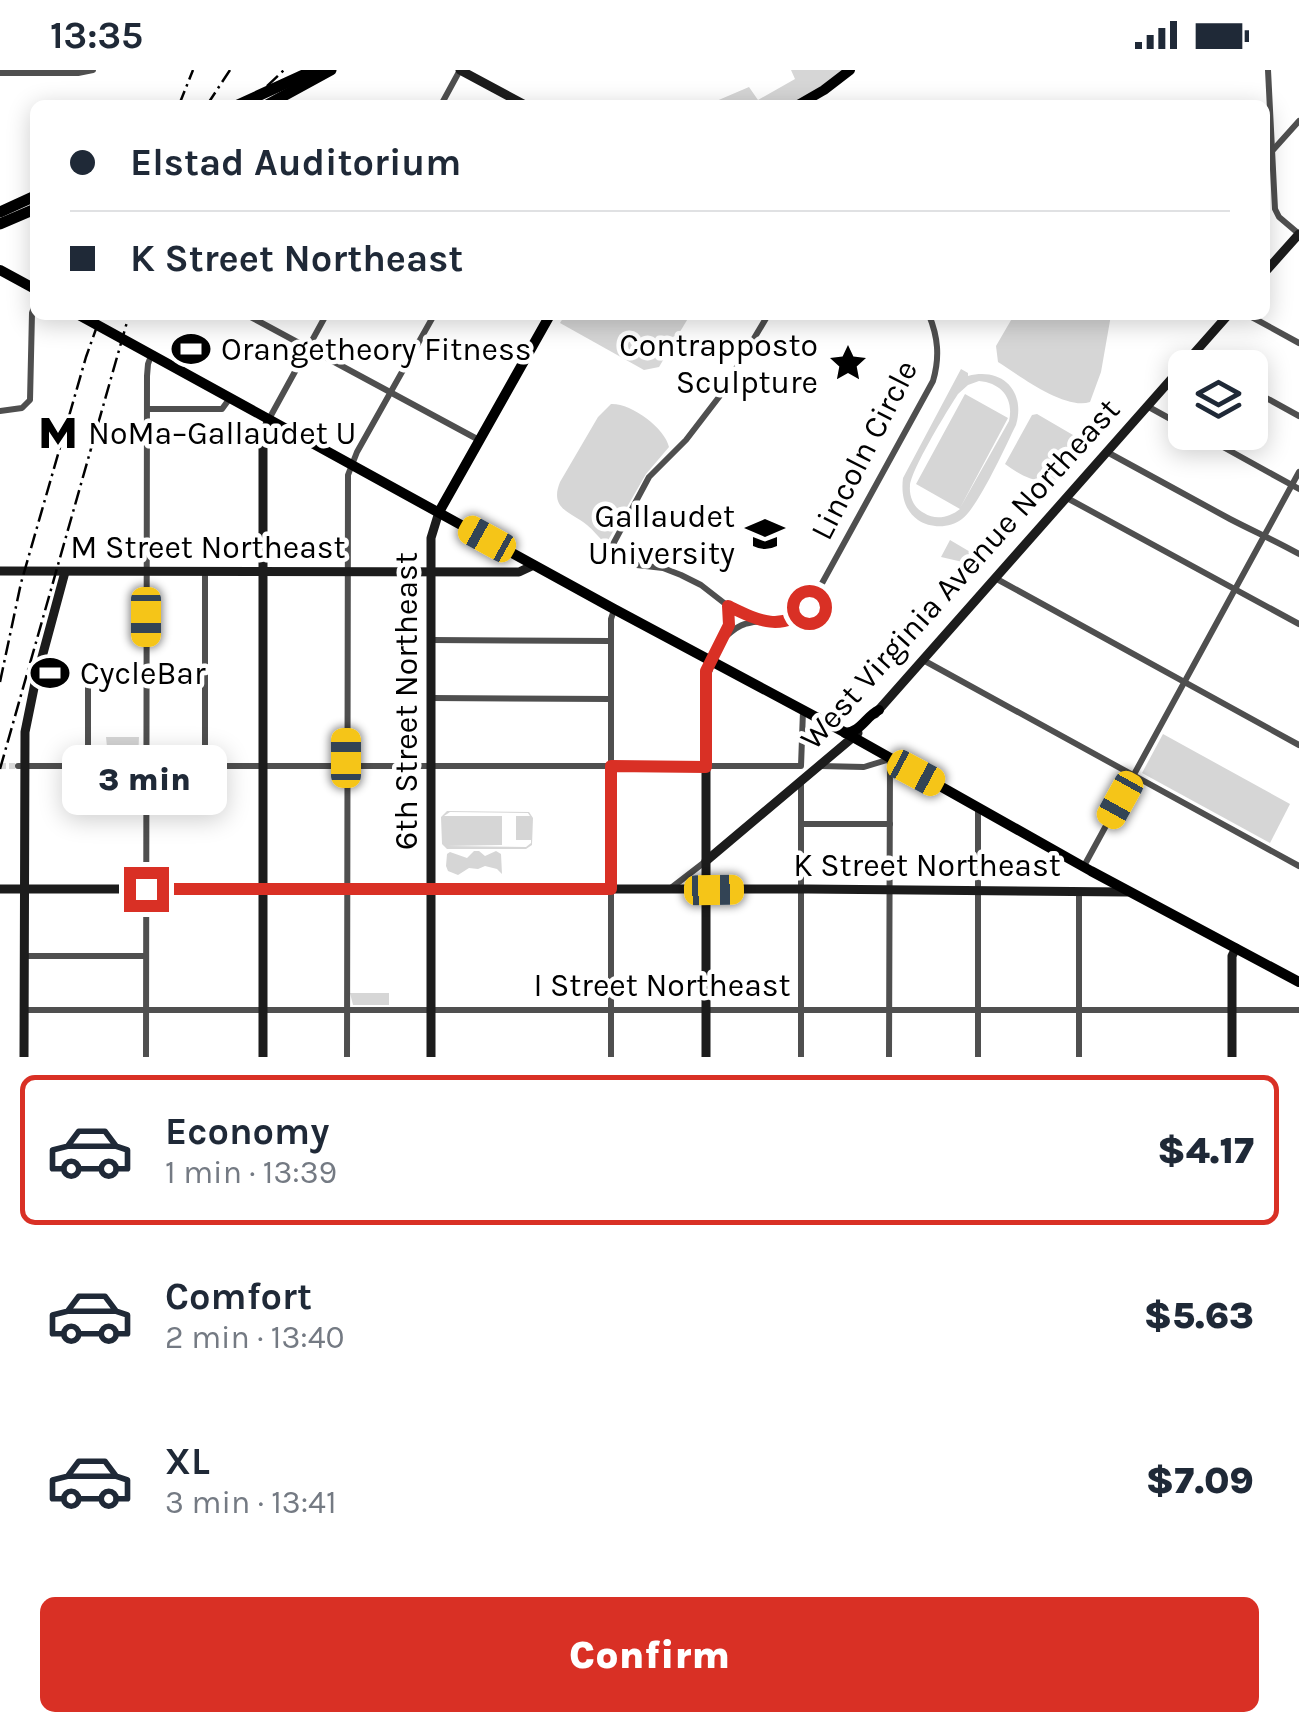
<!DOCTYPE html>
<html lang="en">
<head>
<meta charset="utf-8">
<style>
  body { margin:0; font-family:Karla,sans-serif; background:#f6f6f7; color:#1f2937; height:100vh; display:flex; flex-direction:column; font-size:38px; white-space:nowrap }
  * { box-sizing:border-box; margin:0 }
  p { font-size:32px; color:#747a83 }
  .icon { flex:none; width:55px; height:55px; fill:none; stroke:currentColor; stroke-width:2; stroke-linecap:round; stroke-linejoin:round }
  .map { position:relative; height:987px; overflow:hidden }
  .details { display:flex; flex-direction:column; background:#fff; flex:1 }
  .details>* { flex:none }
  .top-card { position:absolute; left:30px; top:30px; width:1240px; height:220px; border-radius:15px; box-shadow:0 5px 25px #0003; display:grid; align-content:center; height:220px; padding:0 40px; background:#fff }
  .tools { position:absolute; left:1168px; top:280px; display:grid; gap:20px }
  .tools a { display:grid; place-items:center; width:100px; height:100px; border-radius:15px; background:#fff; box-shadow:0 5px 25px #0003; font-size:50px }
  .end { position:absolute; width:45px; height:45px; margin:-22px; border:12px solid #d93025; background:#fff; box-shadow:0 0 0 5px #fff }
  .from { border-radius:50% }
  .bubble { position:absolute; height:70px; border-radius:15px; background:#fff; box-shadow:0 5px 25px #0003; font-size:32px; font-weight:800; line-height:70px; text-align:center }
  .car { position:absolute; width:30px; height:60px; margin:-30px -15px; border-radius:12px; box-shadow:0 0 8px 2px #0007; background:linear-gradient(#f5c518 24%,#345 0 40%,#f5c518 0 76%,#345 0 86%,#f5c518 0) }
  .top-card b { display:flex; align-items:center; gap:35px; height:95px; font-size:38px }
  .top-card b+b { border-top:2px solid #e0e1e3 }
  .top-card i { width:25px; height:25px; background:#1f2937 }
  ul { padding:18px 0 0; list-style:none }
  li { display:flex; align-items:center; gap:30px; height:150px; margin:0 20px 15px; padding:0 20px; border:5px solid transparent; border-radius:15px }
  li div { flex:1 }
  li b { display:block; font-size:38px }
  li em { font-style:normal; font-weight:800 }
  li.current { border-color:#d93025 }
  li>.icon { width:90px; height:90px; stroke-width:1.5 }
  .primary-button { display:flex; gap:20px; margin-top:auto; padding:20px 40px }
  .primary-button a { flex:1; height:115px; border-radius:15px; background:#d93025; color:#fff; font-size:40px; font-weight:800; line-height:115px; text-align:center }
  .status { display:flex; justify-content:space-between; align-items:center; height:70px; padding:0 50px; background:#fff; direction:ltr }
  .status svg { height:28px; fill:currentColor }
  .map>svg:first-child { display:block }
  .green { fill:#d6d6d6; fill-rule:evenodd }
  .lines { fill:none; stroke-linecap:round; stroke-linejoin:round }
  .street-tunnel { stroke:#d9d9d9; stroke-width:6; stroke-dasharray:6 3; stroke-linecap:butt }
  .street { stroke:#4f4f4f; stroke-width:6 }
  .secondary { stroke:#1c1c1c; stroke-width:9 }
  .primary { stroke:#000; stroke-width:10 }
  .highway { stroke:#000; stroke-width:11 }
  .rail { stroke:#000; stroke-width:2.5; stroke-dasharray:15 5 2.5 5; stroke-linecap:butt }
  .route { stroke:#d93025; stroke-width:12 }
  .labels { text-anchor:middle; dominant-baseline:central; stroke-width:9; stroke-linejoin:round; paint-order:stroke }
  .poi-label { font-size:32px; fill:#000; stroke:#fff; text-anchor:start }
  .street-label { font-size:32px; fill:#000; stroke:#fff }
</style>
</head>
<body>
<div class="status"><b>13:35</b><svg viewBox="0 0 49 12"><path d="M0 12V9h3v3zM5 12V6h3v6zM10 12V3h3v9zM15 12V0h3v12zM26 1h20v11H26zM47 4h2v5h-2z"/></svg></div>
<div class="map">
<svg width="1299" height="987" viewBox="0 0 1299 987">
  <rect width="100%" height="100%" fill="#fff"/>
  <g class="green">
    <polygon points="791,0 843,0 822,17 789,35 707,35 749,17 758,30 795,9"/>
    <polygon points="565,245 690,245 659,297 644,300 560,253"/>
    <path d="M1014,245H1111L1101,302L1090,332C1065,340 1020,306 998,292L996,276Z"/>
    <path d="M961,299L968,303V306C1002,297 1026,321 1016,355C1005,377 979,436 962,449C949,459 930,458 918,450C904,440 901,424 903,408ZM979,311C1002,313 1014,329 1009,351L960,438L1008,348L965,324L916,414L960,439C950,447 936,451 924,443C914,438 909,427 910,416C911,400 947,341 958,324L968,315Z"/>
    <path d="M611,334C631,333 665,358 669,377L646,404L607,472L604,473C599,467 593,460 587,455C571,442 549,439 560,412L598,347Z"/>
    <path d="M1037,344L1085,372C1081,380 1080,388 1075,394C1055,422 1027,411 1005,394L1032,345Z"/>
    <polygon points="950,470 972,483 967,489 969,491 967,493 941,487"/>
    <polygon points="1163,664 1290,734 1270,773 1142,703"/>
    <polygon points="106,667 139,667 138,688 108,687"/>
    <polygon points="108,703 139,703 139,724 110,724"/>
    <path d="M447,741L529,742L533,748L532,775L526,779H447L442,774L441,747ZM450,742L528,743L530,746H516V770H531V773L526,777L446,776L502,775V746H444Z"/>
    <polygon points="474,781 479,781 485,786 496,781 501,784 502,804 497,799 485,796 478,799 469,798 458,805 448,801 446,796 447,784 450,782 467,788"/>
    <polygon points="350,923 389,923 389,935 353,935"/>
  </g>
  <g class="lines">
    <polyline class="street-tunnel" points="0,696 18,696"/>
    <g class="street">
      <polyline points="1268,0 1275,139 1279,147 1299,164"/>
      <polyline points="0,3 78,3 93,0"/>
      <polyline points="441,35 460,0"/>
      <polyline points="1273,80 1299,51"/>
      <polyline points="247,245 479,370"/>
      <polyline points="1248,245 1299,273"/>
      <polyline points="1191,287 1211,298"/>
      <polyline points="1250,319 1299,346"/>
      <polyline points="1147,336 1185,357"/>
      <polyline points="147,339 222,339 230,328"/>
      <polyline points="0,341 22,338 30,330 32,243 35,234"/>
      <polyline points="269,349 326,245"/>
      <polyline points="1196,362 1299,419"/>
      <path d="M1107,382C1148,404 1189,427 1230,449C1253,461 1276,471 1299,484"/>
      <polyline points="1067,428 1299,554"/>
      <polyline points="995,508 1299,675"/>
      <polyline points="759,552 728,536 701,515 681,505 663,498 619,493 611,478 649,407 686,370 719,327 768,245"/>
      <path d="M724,568C731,562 737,556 745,554C770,546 787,558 809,537L933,311C940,287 938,267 929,245"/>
      <polyline points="431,570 611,571"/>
      <polyline points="923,590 1299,796"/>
      <polyline points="711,591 729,555 728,538"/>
      <polyline points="431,628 611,629"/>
      <polyline points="88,695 88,615 93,613"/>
      <polyline points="18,696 801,696 803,641"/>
      <polyline points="821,696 864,697 890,689 889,987"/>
      <polyline points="205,697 205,502"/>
      <polyline points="801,712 801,987"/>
      <polyline points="802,754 890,754"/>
      <polyline points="1084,796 1299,402"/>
      <polyline points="671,818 706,791"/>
      <polyline points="24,886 146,886"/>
      <polyline points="24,940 1299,940"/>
      <polyline points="146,987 147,306 148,294 151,286"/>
      <polyline points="347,987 348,405 357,382 434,245"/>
      <polyline points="611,987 611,549 614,540"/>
      <polyline points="978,987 978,738"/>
      <polyline points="1079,987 1079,822"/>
    </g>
    <g class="secondary">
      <polyline points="460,0 525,35"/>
      <polyline points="1265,202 1299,164"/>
      <polyline points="0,501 519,502 534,495"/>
      <polyline points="875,644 1228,245"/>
      <polyline points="706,791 858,663"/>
      <polyline points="0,819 808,819 1127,822"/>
      <polyline points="24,987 25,662 35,613 65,502"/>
      <polyline points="263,987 263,367 269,349"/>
      <polyline points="431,987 431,468 439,442"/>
      <polyline points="706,987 706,607 711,591"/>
      <polyline points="1232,987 1232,886 1236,878"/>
    </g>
    <g class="primary">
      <polyline points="798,35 824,20 850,0"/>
      <polyline points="0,200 35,219"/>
      <polyline points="79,245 614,539 844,662 1091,801 1299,912"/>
      <polyline points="439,442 550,245"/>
      <path d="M845,663C861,662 866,646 879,640"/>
    </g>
    <g class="highway">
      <polyline points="238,35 310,2 323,3"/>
      <polyline points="267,35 331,0"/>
      <polyline points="0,142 35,126"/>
      <polyline points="0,154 35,139"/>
    </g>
    <g class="rail">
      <polyline points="179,35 193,0"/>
      <polyline points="207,35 230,0"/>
      <polyline points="247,35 284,0"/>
      <polyline points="0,612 21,513 86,287 101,245"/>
      <polyline points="0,699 129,245"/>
    </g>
  </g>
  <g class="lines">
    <path class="route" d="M146,819H611V696L706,697V601L729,555L728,536C757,550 781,563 809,537"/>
  </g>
  <defs>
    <g id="stadium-bare" transform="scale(3)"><path d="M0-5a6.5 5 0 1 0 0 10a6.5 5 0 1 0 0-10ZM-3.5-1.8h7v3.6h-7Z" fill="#000" stroke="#fff" stroke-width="2.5" paint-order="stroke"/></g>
    <g id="sight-bare" transform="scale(3)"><path d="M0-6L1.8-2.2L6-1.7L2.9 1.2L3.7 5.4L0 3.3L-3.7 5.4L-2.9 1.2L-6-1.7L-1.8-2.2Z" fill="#000" stroke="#fff" stroke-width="2.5" paint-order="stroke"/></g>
    <g id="metro-bare" transform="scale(3)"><path d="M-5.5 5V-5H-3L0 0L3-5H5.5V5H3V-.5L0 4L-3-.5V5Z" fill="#000" stroke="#fff" stroke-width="2.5" paint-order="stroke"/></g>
    <g id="university-bare" transform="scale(3)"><path d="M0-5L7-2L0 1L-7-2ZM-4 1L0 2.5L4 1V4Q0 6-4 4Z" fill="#000" stroke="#fff" stroke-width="2.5" paint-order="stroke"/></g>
  </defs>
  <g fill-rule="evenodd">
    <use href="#stadium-bare" x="191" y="279"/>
    <use href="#sight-bare" x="848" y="293"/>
    <use href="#metro-bare" x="58" y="363"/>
    <use href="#university-bare" x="765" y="464"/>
    <use href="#stadium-bare" x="50" y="603"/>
  </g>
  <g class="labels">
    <g class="poi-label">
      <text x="818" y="275" text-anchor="end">Contrapposto<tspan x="818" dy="37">Sculpture</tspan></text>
      <text x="221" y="279">Orangetheory Fitness</text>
      <text x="88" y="363">NoMa–Gallaudet U</text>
      <text x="735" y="446" text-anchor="end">Gallaudet<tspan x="735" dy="37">University</tspan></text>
      <text x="80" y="603">CycleBar</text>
    </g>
    <g class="street-label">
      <text transform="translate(864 380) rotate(-63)">Lincoln Circle</text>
      <text x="208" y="477">M Street Northeast</text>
      <text transform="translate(960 504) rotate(-48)">West Virginia Avenue Northeast</text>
      <text transform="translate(406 631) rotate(-90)">6th Street Northeast</text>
      <text x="927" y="795">K Street Northeast</text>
      <text x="662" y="915">I Street Northeast</text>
    </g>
  </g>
</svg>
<div class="tools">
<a><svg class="icon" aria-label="layers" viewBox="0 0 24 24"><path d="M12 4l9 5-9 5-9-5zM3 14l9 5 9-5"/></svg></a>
</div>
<i class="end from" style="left:809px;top:537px"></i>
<i class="end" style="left:146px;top:819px"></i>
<div class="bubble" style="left:62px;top:675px;width:165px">3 min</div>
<i class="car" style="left:487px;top:469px;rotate:299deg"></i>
<i class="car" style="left:146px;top:547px;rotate:180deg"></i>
<i class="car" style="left:346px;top:688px;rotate:0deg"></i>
<i class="car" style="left:916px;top:703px;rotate:118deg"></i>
<i class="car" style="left:1120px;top:730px;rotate:209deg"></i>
<i class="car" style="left:714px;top:820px;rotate:89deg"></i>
<div class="top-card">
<b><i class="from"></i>Elstad Auditorium</b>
<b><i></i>K Street Northeast</b>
</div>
</div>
<section class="details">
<ul>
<li class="current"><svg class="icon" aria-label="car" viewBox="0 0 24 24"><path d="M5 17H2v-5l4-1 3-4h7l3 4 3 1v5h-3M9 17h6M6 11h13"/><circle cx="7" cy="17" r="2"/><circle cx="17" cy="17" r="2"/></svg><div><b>Economy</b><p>1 min · 13:39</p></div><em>$4.17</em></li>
<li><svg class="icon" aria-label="car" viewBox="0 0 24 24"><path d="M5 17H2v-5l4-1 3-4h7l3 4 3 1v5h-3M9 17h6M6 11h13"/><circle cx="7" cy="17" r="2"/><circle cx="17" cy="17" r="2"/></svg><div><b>Comfort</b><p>2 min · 13:40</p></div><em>$5.63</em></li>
<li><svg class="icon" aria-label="car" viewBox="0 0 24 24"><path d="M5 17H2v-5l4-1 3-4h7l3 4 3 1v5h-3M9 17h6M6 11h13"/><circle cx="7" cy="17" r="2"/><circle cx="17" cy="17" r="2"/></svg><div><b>XL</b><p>3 min · 13:41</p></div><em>$7.09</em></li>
</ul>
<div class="primary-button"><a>Confirm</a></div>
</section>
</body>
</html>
